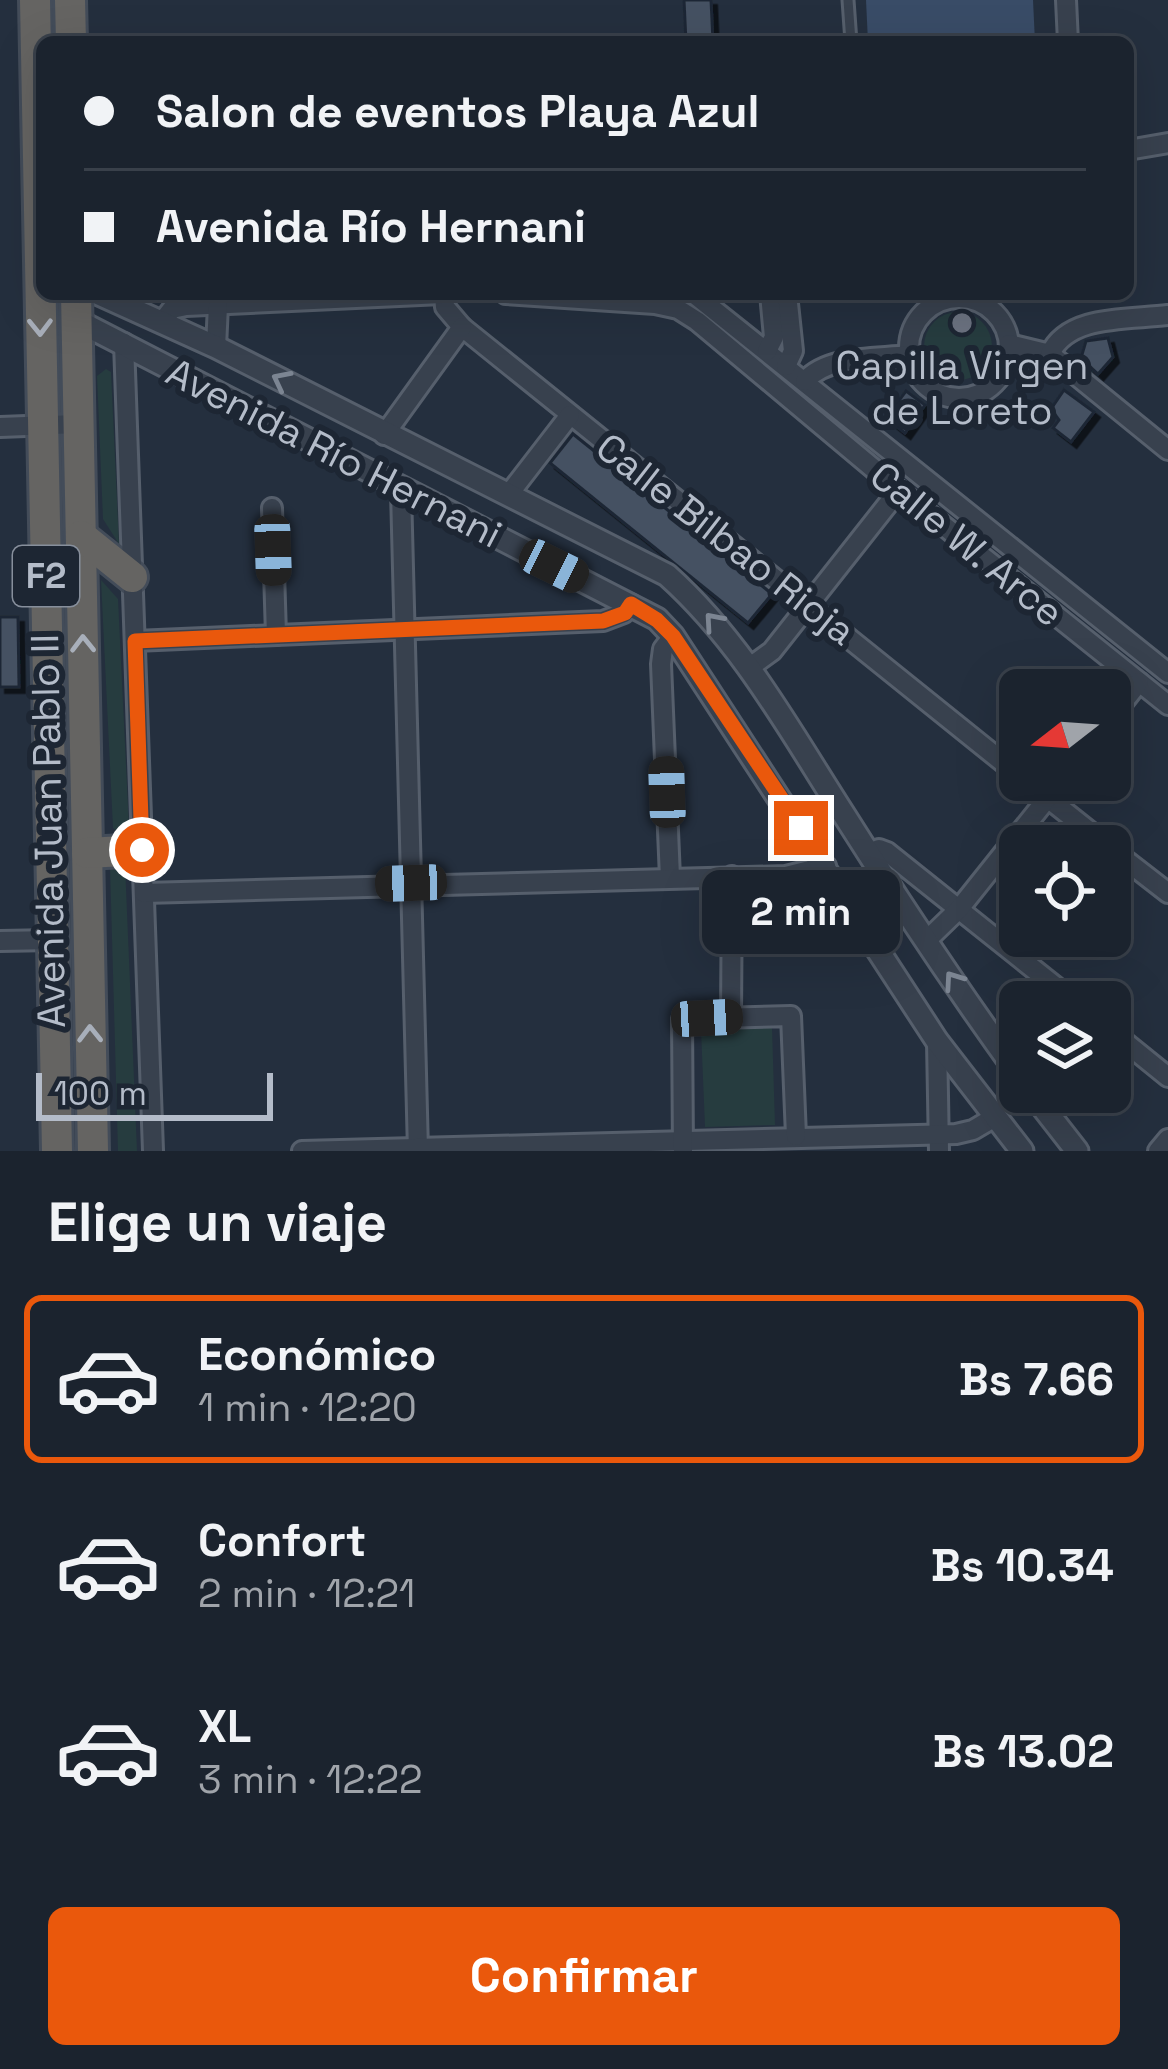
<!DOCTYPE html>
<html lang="es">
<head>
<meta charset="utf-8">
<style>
  body { margin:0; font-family:"Space Grotesk",sans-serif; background:#242b36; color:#f1f3f6; height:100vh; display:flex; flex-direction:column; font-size:45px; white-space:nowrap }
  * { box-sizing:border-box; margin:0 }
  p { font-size:39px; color:#a0a4aa }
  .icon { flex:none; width:66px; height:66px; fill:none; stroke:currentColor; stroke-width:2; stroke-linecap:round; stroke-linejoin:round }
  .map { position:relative; height:1151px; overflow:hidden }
  .side { display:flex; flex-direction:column; background:#1b232e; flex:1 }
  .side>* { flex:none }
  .guide { position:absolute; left:36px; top:36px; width:1098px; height:264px; border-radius:18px; box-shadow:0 12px 48px #0002,0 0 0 3px #39404a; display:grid; align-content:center; height:264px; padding:0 48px; background:#1b232e }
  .needle { width:78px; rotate:253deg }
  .tools { position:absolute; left:999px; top:669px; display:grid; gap:24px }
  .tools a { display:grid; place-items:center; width:132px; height:132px; border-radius:18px; background:#1b232e; box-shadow:0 12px 48px #0002,0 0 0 3px #39404a; font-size:60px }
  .scale { position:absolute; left:36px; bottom:30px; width:237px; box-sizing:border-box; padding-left:12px; border:6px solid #b4bcc9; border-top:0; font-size:33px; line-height:42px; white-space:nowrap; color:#b4bcc9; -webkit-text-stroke:9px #1d2633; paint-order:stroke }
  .end { position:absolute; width:54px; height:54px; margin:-27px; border:15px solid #ea580c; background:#fff; box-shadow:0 0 0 6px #fff }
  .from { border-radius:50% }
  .bubble { position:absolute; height:84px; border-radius:18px; background:#1b232e; box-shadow:0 12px 48px #0002,0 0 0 3px #39404a; font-size:39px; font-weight:600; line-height:84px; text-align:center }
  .car { position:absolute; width:36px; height:72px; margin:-36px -18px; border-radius:15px; box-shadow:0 0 9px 3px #0007; background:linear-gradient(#222 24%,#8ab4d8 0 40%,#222 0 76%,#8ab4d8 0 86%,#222 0) }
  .guide b { display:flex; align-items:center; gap:42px; height:114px; font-size:45px }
  .guide b+b { border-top:3px solid #39404a }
  .guide i { width:30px; height:30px; background:#f1f3f6 }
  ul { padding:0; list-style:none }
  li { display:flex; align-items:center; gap:36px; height:168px; margin:0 24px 18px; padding:0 24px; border:6px solid transparent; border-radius:18px }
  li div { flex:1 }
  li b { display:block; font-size:45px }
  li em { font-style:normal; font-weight:600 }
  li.on { border-color:#ea580c }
  li>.icon { width:108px; height:108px; stroke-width:1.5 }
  h2 { padding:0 48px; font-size:54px; line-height:144px }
  .cta { display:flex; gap:24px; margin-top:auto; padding:24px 48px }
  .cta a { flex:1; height:138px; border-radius:18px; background:#ea580c; color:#fff; font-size:48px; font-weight:600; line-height:138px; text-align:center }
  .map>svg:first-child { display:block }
  .green { fill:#263c3f }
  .water { fill:#394c67 }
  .building { fill:#455162; stroke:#1f2835; stroke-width:3; filter:url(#shadow) }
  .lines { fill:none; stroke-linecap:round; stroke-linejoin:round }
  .service-casing { stroke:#565f6c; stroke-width:15 }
  .minor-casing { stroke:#565f6c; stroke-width:24 }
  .tertiary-casing { stroke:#565f6c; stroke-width:27 }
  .trunk-casing { stroke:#434c59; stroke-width:36 }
  .service { stroke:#38414e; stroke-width:9 }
  .minor { stroke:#38414e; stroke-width:18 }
  .tertiary { stroke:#38414e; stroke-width:21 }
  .trunk { stroke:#656462; stroke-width:30 }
  .oneway { stroke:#a8afba }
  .oneway2 { stroke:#7c8592 }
  .route { stroke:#ea580c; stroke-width:15 }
  .worship-dot { fill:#6b7280; stroke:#1d2633; stroke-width:4.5 }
  .labels { text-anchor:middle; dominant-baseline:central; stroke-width:12; stroke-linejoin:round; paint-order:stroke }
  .shield { fill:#1d2633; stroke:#878f9c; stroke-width:3 }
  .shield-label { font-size:36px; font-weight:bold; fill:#b4bcc9 }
  .poi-label { font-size:39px; fill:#b4bcc9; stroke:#1d2633 }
  .street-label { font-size:39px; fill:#b4bcc9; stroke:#1d2633 }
</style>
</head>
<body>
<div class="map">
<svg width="1168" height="1151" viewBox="0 0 1168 1151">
  <defs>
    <filter id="shadow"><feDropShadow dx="5.5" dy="5.5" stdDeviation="0" flood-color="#0009"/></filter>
  </defs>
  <rect width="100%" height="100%" fill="#242f3e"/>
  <g class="green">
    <circle cx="958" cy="346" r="34"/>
    <polygon points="106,369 111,372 119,544 103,519 97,376"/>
    <polygon points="101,580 118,599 129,827 121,834 113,828"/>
    <polygon points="113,863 125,864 137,1151 118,1151 110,867"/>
    <polygon points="772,1027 775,1125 705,1127 701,1030"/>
  </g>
  <polygon class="water" points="866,0 1033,0 1035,42 868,42"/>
  <g class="building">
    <polygon points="684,0 711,0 713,42 686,42"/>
    <polygon points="1108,338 1113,357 1098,374 1081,358 1086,341"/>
    <polygon points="1064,390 1094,412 1071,442 1053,428 1059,420 1051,409"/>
    <polygon points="906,391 925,405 905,433 886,418"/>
    <polygon points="573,434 772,594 748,623 550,463"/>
    <polygon points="0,617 18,617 19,687 0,687"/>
  </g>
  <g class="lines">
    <g class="service-casing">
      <polyline id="service" points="848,0 851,42"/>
    </g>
    <g class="minor-casing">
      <g id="minor">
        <polyline points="1066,0 1068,42"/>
        <polyline points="1128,150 1168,143"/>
        <polyline points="444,294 445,307 462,327 1020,776"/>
        <polyline points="506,294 655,304 678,309 697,321 899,490 1168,705"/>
        <polyline points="694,294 1168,673"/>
        <circle cx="959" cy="348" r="50"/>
        <polyline points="162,322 172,309 186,306 442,294"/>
        <polyline points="124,343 153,1151"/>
        <polyline points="1009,344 1050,354 1168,450"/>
        <polyline points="216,347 218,305"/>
        <polyline points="767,351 774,337 770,294"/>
        <path d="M1050,354C1068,314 1130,320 1168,315"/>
        <polyline points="786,366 793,351 787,294"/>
        <path d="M805,381C828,355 876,359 909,355"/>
        <polyline points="0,427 78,424"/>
        <polyline points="384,435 462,327"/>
        <polyline points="401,491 418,1151"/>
        <polyline points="509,494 570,415"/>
        <polyline points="272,508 276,635"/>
        <polyline points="135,641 603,621 624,613 631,604"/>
        <polyline points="750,667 772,651 899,490"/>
        <polyline points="1110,719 1139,682"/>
        <polyline points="1025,780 1108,846"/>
        <polyline points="1110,848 1168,893"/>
        <polyline points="868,854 879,849 887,852 1075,1002"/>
        <polyline points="670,878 661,664 663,649 673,636"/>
        <polyline points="144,893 786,876 826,866"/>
        <polyline points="0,941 53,940"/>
        <polyline points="926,941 959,909 1062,780"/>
        <polyline points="731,1017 732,876"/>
        <polyline points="1110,1030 1168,1077"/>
        <polyline points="937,1041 939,1151"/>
        <polyline points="302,1151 956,1134 973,1130 995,1117"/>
        <polyline points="683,1151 682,1019 791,1016 796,1136"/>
        <polyline points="1158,1151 1168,1139"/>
      </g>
    </g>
    <g class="tertiary-casing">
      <g id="tertiary">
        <path d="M99,294L216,347L667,575C743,643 791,733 846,818C901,905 959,992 1020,1076"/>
        <polyline points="76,320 657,619 673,636 937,1041 1022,1151"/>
        <polyline points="1031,1092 1077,1151"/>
      </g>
    </g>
    <g class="trunk-casing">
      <g id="trunk">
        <polyline points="35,0 57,1151"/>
        <polyline points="70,0 71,42"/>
        <polyline points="76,294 93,1151"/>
        <polyline points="81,536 132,577"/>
        <polyline points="87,853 142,850"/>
      </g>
    </g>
    <use href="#service" class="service"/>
    <use href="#minor" class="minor"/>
    <use href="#tertiary" class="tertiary"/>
    <use href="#trunk" class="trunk"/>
  </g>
  <defs><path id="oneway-chevron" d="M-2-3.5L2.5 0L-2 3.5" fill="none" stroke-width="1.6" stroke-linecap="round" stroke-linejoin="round" transform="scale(3)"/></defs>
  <g class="oneway">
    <use href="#oneway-chevron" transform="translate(40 327) rotate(89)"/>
    <use href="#oneway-chevron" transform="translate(83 644) rotate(-91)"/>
    <use href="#oneway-chevron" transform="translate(90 1034) rotate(-91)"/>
  </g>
  <g class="oneway2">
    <use href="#oneway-chevron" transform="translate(281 380) rotate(-153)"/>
    <use href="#oneway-chevron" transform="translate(713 621) rotate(-131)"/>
    <use href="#oneway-chevron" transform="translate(953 980) rotate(-125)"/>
  </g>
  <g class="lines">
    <polyline class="route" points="142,850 135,641 603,621 625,613 631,604 657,620 673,636 801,828"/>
  </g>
  <circle class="worship-dot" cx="962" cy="323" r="12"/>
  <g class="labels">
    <rect class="shield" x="13" y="546" width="66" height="60" rx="9"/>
    <g class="shield-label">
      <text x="46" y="576">F2</text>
    </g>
    <g class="poi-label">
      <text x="962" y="365">Capilla Virgen<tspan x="962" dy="45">de Loreto</tspan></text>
    </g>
    <g class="street-label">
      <text transform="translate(334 453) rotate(27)">Avenida Río Hernani</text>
      <text transform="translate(726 539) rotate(38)">Calle Bilbao Rioja</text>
      <text transform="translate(967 544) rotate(39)">Calle W. Arce</text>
      <text transform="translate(48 831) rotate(-91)">Avenida Juan Pablo II</text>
    </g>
  </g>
</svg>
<div class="tools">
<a><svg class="needle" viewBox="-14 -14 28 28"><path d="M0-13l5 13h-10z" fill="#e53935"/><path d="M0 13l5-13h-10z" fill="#a0a4aa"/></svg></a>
<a><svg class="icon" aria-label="locate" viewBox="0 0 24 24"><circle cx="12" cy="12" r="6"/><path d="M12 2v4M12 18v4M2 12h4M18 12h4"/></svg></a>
<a><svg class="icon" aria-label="layers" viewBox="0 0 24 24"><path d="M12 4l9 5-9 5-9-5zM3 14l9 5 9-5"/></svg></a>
</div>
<div class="scale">100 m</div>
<i class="end from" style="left:142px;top:850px"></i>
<i class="end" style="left:801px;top:828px"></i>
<div class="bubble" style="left:702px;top:870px;width:198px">2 min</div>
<i class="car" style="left:273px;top:550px;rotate:178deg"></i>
<i class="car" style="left:554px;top:566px;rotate:116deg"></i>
<i class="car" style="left:667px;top:792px;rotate:358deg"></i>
<i class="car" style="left:411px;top:883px;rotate:268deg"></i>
<i class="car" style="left:707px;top:1018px;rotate:87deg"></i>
<div class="guide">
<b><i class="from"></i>Salon de eventos Playa Azul</b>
<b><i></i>Avenida Río Hernani</b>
</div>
</div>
<section class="side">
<h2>Elige un viaje</h2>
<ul>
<li class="on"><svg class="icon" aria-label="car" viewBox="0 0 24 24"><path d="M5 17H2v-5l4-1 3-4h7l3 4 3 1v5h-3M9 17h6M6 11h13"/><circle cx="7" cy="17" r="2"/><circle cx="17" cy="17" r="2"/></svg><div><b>Económico</b><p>1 min · 12:20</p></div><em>Bs 7.66</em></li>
<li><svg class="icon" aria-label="car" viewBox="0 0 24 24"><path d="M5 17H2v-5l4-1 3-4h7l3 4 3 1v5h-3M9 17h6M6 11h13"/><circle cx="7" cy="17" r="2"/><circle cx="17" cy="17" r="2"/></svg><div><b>Confort</b><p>2 min · 12:21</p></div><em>Bs 10.34</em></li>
<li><svg class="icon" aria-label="car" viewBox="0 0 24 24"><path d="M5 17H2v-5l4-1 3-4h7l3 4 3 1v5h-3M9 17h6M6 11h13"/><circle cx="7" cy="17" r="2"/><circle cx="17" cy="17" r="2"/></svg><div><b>XL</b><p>3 min · 12:22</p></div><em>Bs 13.02</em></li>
</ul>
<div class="cta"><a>Confirmar</a></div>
</section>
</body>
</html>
